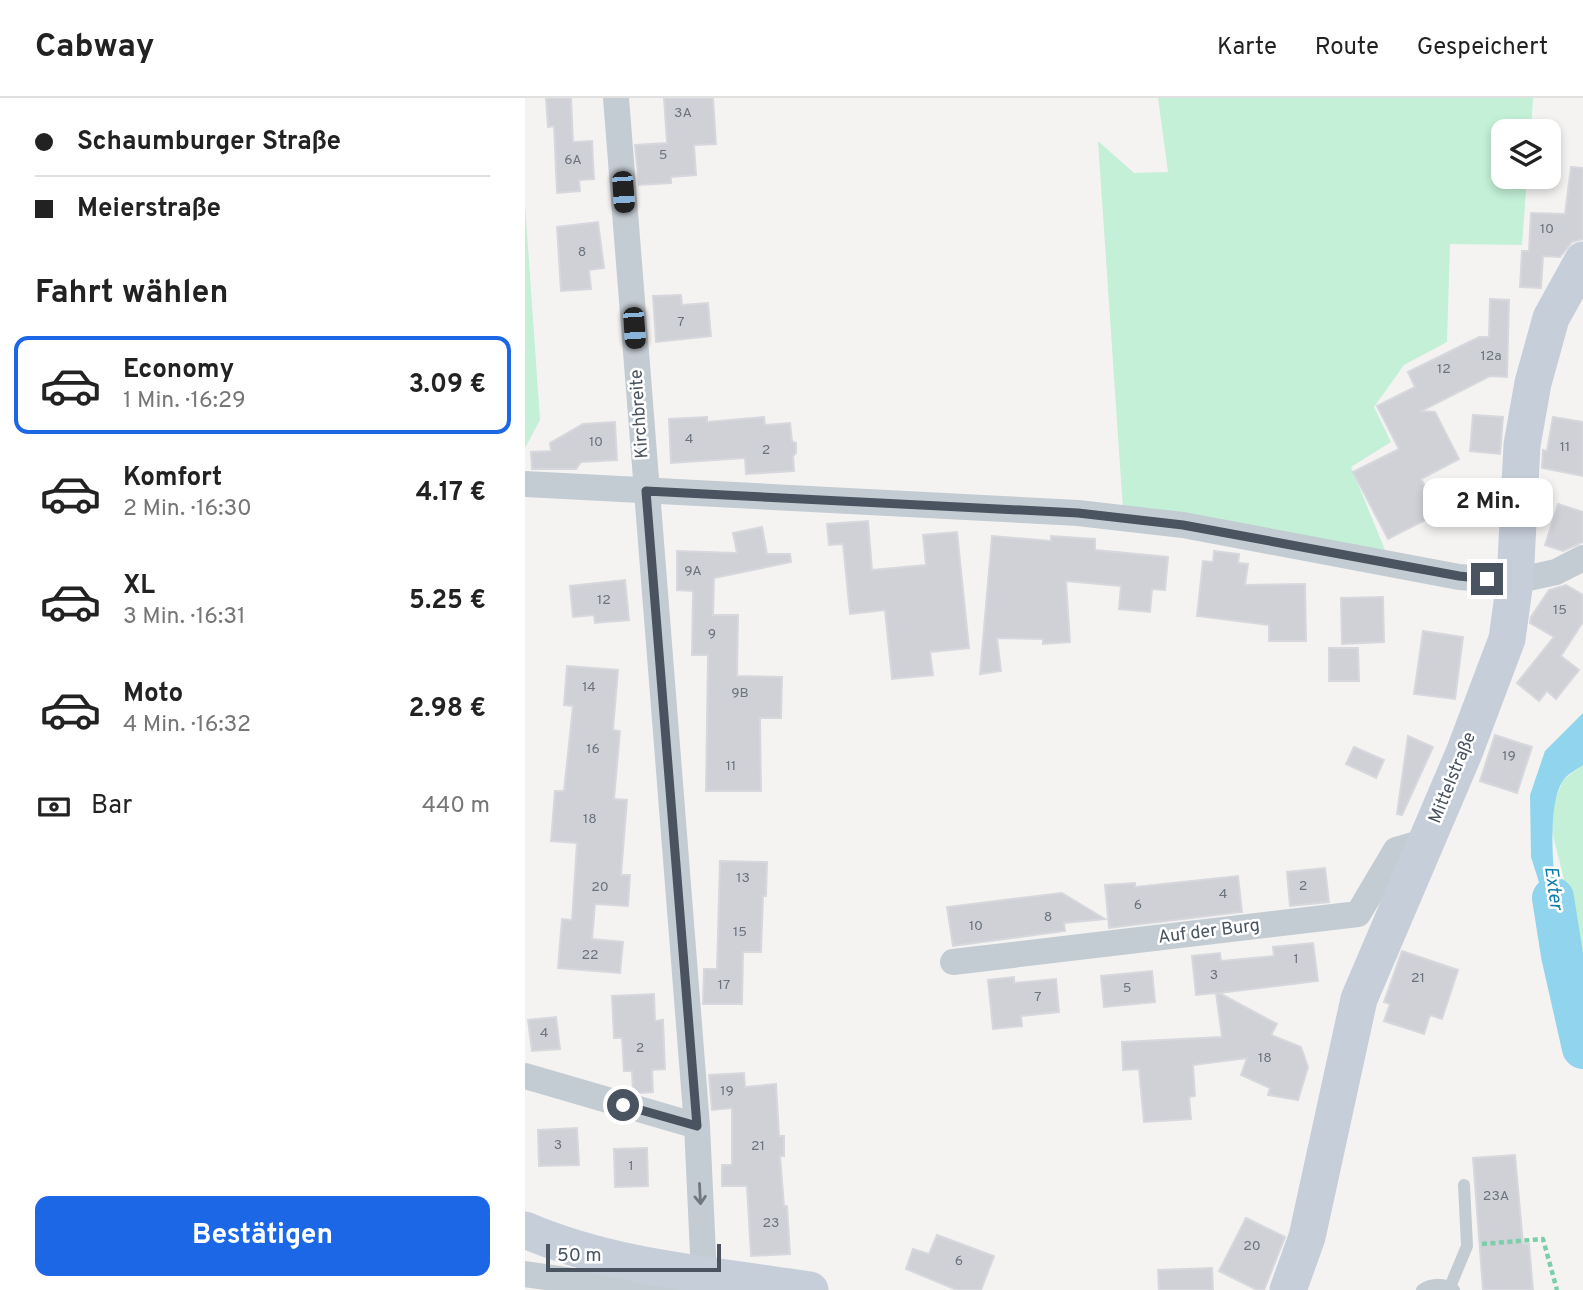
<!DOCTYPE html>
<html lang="de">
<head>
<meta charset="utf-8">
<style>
  body { margin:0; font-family:Overpass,sans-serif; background:#f2f2f2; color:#222; height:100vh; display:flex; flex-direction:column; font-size:26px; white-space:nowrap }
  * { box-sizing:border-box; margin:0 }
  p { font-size:23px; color:#767676 }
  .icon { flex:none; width:38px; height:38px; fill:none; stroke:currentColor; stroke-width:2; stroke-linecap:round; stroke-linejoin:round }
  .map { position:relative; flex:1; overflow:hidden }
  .drawer { display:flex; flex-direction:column; background:#fff; width:525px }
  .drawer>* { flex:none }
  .hud { display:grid; align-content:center; height:154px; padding:0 35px; background:#fff }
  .controls { position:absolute; left:966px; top:21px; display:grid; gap:14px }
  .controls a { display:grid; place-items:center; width:70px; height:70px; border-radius:14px; background:#fff; box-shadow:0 4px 10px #0003; font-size:35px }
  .scale { position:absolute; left:21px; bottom:18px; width:175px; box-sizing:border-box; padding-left:7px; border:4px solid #4a5460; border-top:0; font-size:19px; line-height:24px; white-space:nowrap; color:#4a5460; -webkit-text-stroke:5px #fff; paint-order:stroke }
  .end { position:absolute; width:32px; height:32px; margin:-16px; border:9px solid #4a5460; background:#fff; box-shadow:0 0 0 4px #fff }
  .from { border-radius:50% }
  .bubble { position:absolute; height:49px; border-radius:14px; background:#fff; box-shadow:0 4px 10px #0003; font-size:23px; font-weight:700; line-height:49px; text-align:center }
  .car { position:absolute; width:21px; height:42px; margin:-21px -10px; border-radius:9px; box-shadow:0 0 5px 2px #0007; background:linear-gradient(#222 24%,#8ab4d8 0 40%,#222 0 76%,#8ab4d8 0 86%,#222 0) }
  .hud b { display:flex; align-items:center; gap:24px; height:66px; font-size:26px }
  .hud b+b { border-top:2px solid #e0e0e0 }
  .hud i { width:18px; height:18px; background:#222 }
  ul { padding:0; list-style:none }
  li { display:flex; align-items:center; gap:21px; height:98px; margin:0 14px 10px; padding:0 21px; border:4px solid transparent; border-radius:14px }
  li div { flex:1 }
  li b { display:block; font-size:26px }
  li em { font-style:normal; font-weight:700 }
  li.active { border-color:#1c67e5 }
  li>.icon { width:63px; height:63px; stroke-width:1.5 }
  h2 { padding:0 35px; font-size:32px; line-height:84px }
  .pay { display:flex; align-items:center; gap:18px; height:77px; padding:0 35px; font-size:26px }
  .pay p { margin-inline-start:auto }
  .action { display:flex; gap:14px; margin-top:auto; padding:14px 35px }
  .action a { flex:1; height:80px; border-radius:14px; background:#1c67e5; color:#fff; font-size:28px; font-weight:700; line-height:80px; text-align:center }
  header { display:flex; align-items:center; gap:42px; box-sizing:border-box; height:98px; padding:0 35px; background:#fff; border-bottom:2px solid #e0e0e0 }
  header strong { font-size:33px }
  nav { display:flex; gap:38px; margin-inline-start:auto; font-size:24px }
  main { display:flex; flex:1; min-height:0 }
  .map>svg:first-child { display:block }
  .green { fill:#c3f0d7 }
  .water { fill:#90d4ed }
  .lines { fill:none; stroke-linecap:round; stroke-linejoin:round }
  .river { stroke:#90d4ed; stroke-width:42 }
  .building { fill:#cfd1d7; stroke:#d7d8dd; stroke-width:2 }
  .path { stroke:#7acfaa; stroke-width:4.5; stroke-dasharray:5 3.5; stroke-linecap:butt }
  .lane { stroke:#c4ccd3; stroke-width:12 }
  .street { stroke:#c4ccd3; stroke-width:26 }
  .secondary { stroke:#c6ceda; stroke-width:37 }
  .oneway { stroke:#6f7882 }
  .route { stroke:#4a5460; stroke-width:9 }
  .labels { text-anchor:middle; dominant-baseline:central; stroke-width:5; stroke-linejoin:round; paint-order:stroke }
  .number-label { font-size:14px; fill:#6b737e }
  .street-label { font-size:18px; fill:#4a5460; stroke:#fff }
  .water-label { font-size:19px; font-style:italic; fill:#0d7da8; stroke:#fff }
</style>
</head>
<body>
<header>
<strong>Cabway</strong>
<nav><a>Karte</a><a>Route</a><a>Gespeichert</a></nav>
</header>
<main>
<section class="drawer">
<div class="hud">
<b><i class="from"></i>Schaumburger Straße</b>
<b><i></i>Meierstraße</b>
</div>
<h2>Fahrt wählen</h2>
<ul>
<li class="active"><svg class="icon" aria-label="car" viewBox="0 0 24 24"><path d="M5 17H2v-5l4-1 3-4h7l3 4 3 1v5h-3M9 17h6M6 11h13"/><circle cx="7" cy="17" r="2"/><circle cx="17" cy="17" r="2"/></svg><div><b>Economy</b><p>1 Min. · 16:29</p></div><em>3.09 €</em></li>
<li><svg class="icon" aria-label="car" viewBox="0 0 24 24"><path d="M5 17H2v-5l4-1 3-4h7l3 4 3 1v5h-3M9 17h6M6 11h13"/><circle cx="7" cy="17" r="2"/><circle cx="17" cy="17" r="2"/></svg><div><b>Komfort</b><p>2 Min. · 16:30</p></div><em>4.17 €</em></li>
<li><svg class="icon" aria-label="car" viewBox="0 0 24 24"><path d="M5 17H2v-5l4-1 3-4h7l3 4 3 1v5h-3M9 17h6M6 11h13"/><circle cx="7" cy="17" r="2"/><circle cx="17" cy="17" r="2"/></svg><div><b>XL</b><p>3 Min. · 16:31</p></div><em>5.25 €</em></li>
<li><svg class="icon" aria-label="car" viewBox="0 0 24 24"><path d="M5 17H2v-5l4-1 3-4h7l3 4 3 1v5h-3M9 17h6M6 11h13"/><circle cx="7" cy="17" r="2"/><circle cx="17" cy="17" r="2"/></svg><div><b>Moto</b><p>4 Min. · 16:32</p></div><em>2.98 €</em></li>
</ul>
<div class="pay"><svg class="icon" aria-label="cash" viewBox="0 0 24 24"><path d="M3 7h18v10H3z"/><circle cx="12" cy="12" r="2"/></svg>Bar<p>440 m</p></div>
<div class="action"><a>Bestätigen</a></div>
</section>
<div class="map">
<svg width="1058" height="1192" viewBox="0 0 1058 1192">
  <rect width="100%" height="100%" fill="#f5f3f2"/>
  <g class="green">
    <polygon points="633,0 1008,0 1006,33 978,33 978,79 1002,79 997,147 925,146 922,244 879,267 849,309 866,344 826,369 860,452 598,412 573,43 609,75 643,74"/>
    <polygon points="0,106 15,322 0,350"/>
    <polygon points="1058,667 1058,860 1027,733 1028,707 1038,682"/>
  </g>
  <path class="water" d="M1058,615V667C1051,672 1041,677 1037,684C1017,718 1034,815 1037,857L1006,759L1005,697L1020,653Z"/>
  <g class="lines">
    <polyline class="river" points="1028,800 1037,857 1058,950"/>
  </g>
  <g class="building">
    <polygon points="21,0 46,0 48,44 67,43 69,81 54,82 55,93 32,95 29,28 23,29"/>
    <polygon points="139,0 188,0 191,46 169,47 171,77 146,79 146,85 114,87 110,47 142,45"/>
    <polygon points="1046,69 1058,70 1058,141 1047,144 1035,159 1018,158 1016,190 995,189 997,153 1004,153 1006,115 1040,116"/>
    <polygon points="73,124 79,170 64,172 66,191 36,193 32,129"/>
    <polygon points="156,197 157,207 183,205 186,238 131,244 128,198"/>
    <polygon points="965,201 984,202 982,279 965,278 896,313 910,314 934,361 896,381 914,415 863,441 828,374 874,351 852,308 890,289 883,274 954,239 964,239"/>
    <polygon points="948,317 978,319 975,356 945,353"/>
    <polygon points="182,319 182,324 239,319 240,327 265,325 267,343 271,345 271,355 268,358 269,373 221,376 220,360 146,365 144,321"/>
    <polygon points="1028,319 1058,324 1058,378 1017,370 1018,352 1022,353"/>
    <polygon points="90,324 92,362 56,364 51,371 7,371 6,354 26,353 25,345 58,326"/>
    <polygon points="1033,406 1058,414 1058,444 1038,453 1020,447"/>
    <polygon points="343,423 347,472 401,467 398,437 432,434 444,550 405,554 408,577 367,581 360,512 325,516 318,446 304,447 302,426"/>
    <polygon points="237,429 242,456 265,456 266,464 189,480 188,517 213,517 212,578 257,579 256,620 235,620 236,693 181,693 183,557 167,557 168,493 152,492 152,453 212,455 208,435"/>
    <polygon points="467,438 526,443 526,438 570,441 570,452 643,459 640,492 627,491 625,514 594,511 596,488 541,483 545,544 518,546 518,541 472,540 476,573 455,576"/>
    <polygon points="689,453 714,456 713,465 723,466 720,487 780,486 781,543 744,543 744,527 672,518 678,463 688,464"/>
    <polygon points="100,482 104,522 70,525 69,517 48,519 45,488"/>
    <polygon points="1041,487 1058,497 1058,524 1036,558 1054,572 1031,601 1022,593 1014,603 992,585 1029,539 1005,525 1006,519 1024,492"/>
    <polygon points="858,499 859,544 817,546 816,500"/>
    <polygon points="898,533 938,539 930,601 889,596"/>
    <polygon points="804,550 833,550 834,583 804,583"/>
    <polygon points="42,568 93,572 88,632 95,633 89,701 102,702 96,777 105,777 103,808 70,806 67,841 98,844 95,875 33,870 37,821 47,822 52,745 26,743 30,693 39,693 48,608 39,607"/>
    <polygon points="970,637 1007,649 992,695 955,683"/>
    <polygon points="883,638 908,649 877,717 872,716"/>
    <polygon points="829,649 859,662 851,680 821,666"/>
    <polygon points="195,763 242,764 241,798 238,798 236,854 218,854 217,906 178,906 179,871 192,871"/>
    <polygon points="800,770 804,804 765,808 762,774"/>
    <polygon points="713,778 717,814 584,830 580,787 610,785 610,789"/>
    <polygon points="537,795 580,821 539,825 540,833 428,848 422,809"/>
    <polygon points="788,845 793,883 694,895 752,926 746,937 776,949 783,969 773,1002 743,997 745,990 716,977 722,960 668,967 670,998 664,999 666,1021 619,1024 614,971 598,972 597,944 697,939 691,895 671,897 667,858 695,855 696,863 749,858 748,849"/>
    <polygon points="877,853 933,872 917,921 905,917 899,936 859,923 865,906 859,904"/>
    <polygon points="627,873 630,904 579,909 576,878"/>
    <polygon points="489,879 489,885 531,881 534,914 496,918 497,928 468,931 463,882"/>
    <polygon points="129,896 130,923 138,922 140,971 127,972 128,994 115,995 108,993 107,973 99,973 97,940 89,940 87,898"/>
    <polygon points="31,919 35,951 7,953 3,922"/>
    <polygon points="219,975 220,989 251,986 254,1038 259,1038 259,1058 255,1058 259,1108 262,1108 265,1156 226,1158 222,1088 197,1088 197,1067 207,1067 207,1010 187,1012 184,977"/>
    <polygon points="52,1030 54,1067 14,1068 13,1032"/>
    <polygon points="122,1050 123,1088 90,1089 89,1051"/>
    <polygon points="990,1057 998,1146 1004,1146 1008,1192 958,1192 948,1060"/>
    <polygon points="721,1120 760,1139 739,1192 732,1192 694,1173"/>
    <polygon points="412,1137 469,1158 456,1192 432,1192 381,1171 388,1151 404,1156"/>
    <polygon points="687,1170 688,1192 634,1192 633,1172"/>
  </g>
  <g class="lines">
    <polyline class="path" points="957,1146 1018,1141 1032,1192"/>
    <g class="lane">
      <polyline points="925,1189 942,1148 939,1087"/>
      <path d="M897,1192C907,1185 919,1185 929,1192"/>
    </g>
    <g class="street">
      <polyline points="91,0 172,1028 179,1177"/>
      <polyline points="0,386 553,415 658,427 934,479 990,483 1031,474 1058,460"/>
      <polyline points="428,864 833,816 871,752 902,743"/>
      <polyline points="0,978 172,1028"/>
      <polyline points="0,1176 104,1191 186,1191"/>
    </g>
    <g class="secondary">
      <path d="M0,1132C91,1171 189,1177 285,1192"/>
      <polyline points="763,1192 782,1139 834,901 939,655 982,541 990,483 997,347 1008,285 1026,220 1058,162"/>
    </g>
  </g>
  <defs><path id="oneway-shaft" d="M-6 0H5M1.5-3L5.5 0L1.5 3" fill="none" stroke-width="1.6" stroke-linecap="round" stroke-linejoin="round" transform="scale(1.75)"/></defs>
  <use class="oneway" href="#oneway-shaft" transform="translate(175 1096) rotate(87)"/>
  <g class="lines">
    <polyline class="route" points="98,1007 172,1028 121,393 553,415 658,427 934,478 962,481"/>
  </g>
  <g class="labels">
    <g class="number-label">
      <text x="158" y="15">3A</text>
      <text x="138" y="57">5</text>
      <text x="48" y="62">6A</text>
      <text x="1022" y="131">10</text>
      <text x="57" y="154">8</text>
      <text x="156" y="224">7</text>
      <text x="966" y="258">12a</text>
      <text x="919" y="271">12</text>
      <text x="164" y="341">4</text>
      <text x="71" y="344">10</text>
      <text x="1040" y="349">11</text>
      <text x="241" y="352">2</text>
      <text x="168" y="473">9A</text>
      <text x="79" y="502">12</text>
      <text x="1035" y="512">15</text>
      <text x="187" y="536">9</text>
      <text x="64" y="589">14</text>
      <text x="215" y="595">9B</text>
      <text x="68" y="651">16</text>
      <text x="984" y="658">19</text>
      <text x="206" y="668">11</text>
      <text x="65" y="721">18</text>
      <text x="218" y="780">13</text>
      <text x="778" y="788">2</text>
      <text x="75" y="789">20</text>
      <text x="698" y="796">4</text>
      <text x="613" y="807">6</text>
      <text x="523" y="819">8</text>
      <text x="451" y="828">10</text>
      <text x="215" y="834">15</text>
      <text x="65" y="857">22</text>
      <text x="771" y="861">1</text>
      <text x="689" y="877">3</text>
      <text x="893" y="880">21</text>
      <text x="199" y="887">17</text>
      <text x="602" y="890">5</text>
      <text x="513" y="899">7</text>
      <text x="19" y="935">4</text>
      <text x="115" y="950">2</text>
      <text x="740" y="960">18</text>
      <text x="202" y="993">19</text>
      <text x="33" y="1047">3</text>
      <text x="233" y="1048">21</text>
      <text x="106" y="1068">1</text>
      <text x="971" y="1098">23A</text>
      <text x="246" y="1125">23</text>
      <text x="727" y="1148">20</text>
      <text x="434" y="1163">6</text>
    </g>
    <g class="street-label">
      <text transform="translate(115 316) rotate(-94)">Kirchbreite</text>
      <text transform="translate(928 680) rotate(-68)">Mittelstraße</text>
      <text transform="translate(684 834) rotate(-7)">Auf der Burg</text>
    </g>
    <g class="water-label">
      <text transform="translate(1028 790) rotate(82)">Exter</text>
    </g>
  </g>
</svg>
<div class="controls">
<a><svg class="icon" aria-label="layers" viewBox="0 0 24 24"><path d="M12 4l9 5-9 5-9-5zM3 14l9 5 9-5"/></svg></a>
</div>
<div class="scale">50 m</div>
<i class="end from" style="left:98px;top:1007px"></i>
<i class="end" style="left:962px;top:481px"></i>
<div class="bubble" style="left:898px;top:380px;width:130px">2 Min.</div>
<i class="car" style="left:98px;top:94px;rotate:176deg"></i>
<i class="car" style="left:109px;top:230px;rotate:176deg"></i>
</div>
</main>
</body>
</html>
